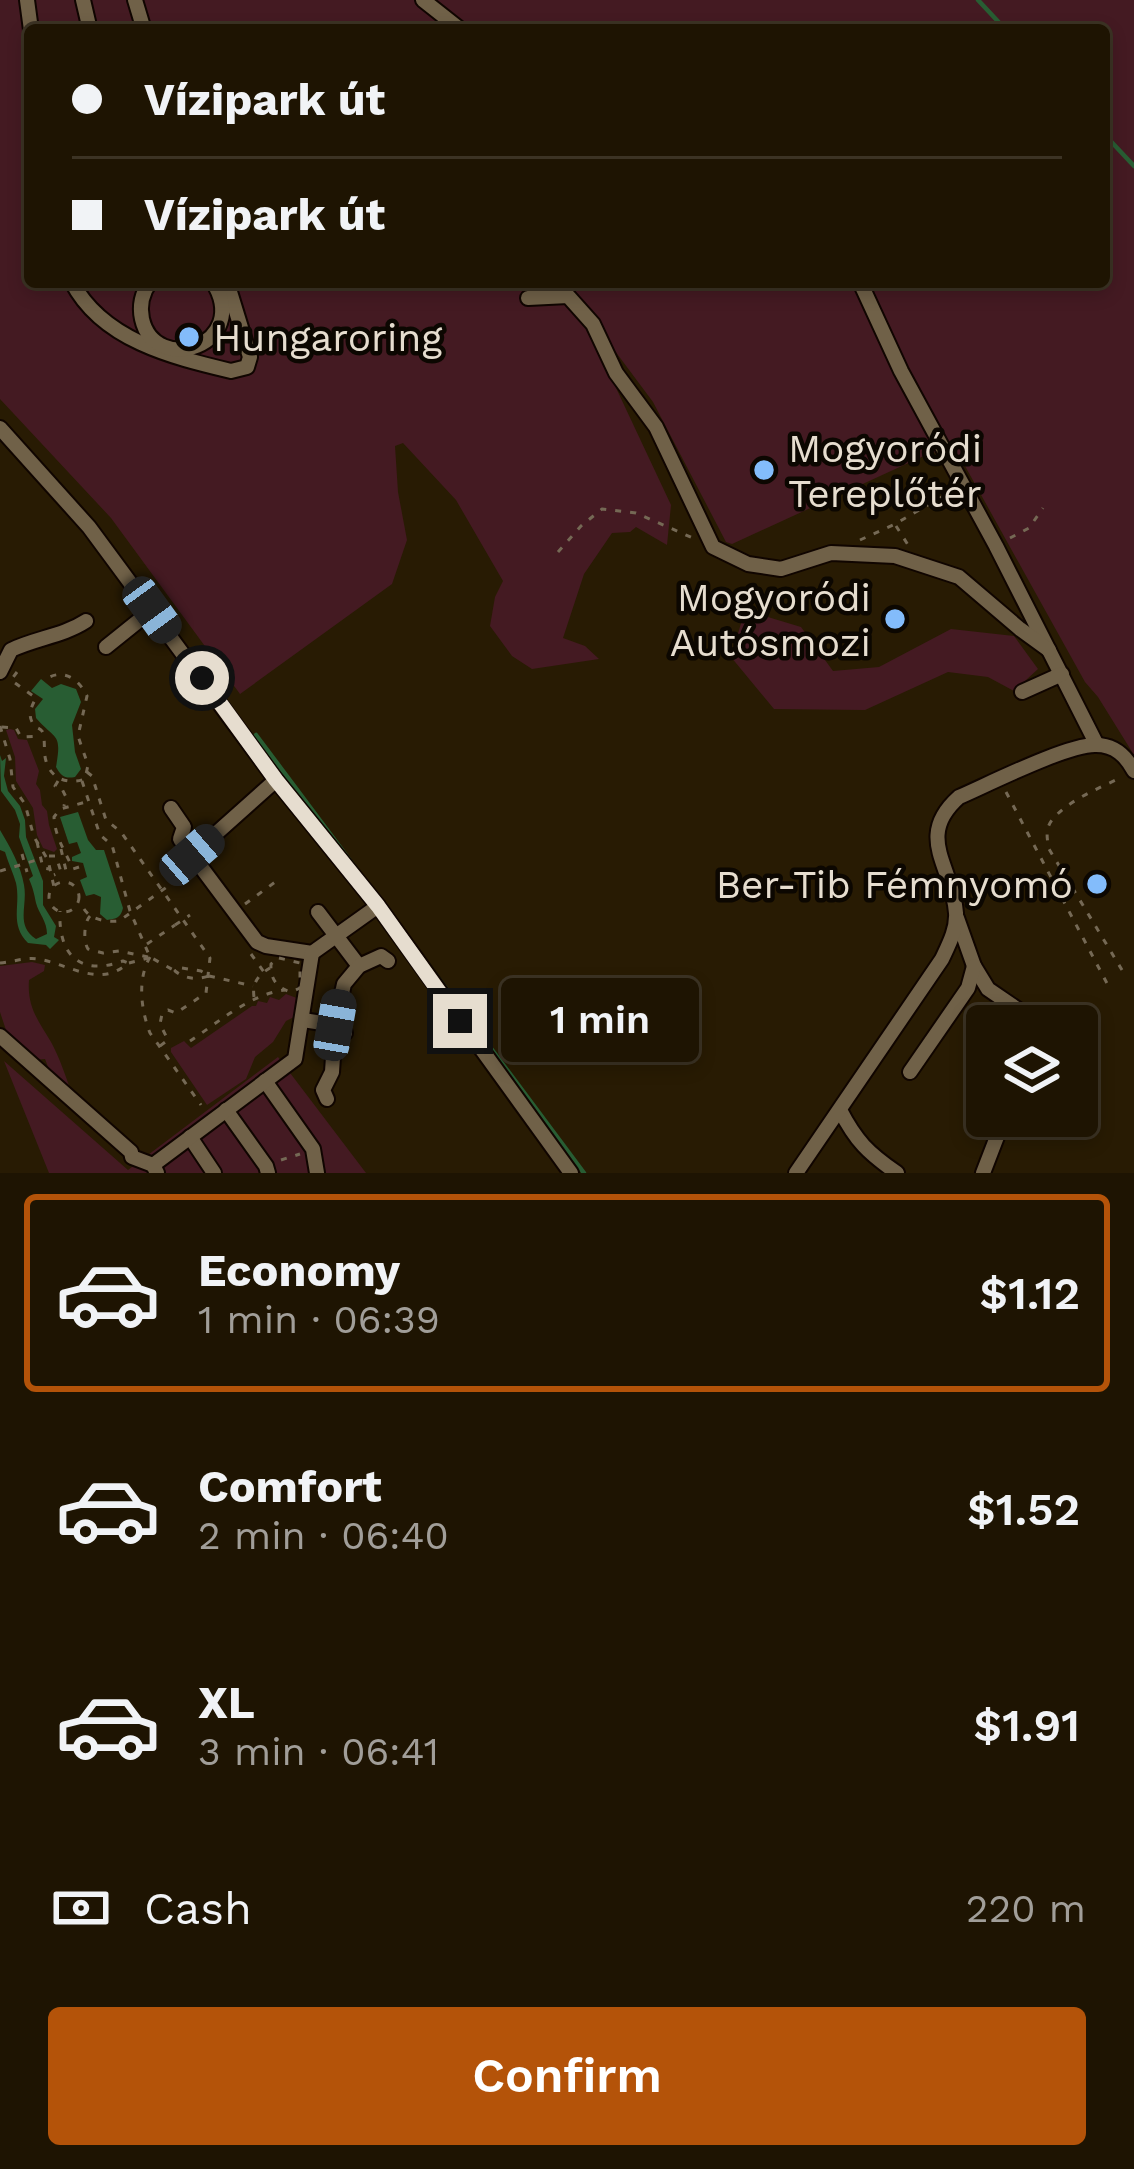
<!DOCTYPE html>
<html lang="en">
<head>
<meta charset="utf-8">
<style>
  body { margin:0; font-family:"Work Sans",sans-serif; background:#261d0c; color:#f1f3f6; height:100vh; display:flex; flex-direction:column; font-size:45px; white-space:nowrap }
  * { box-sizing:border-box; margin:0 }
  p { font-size:39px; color:#a19e99 }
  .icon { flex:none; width:66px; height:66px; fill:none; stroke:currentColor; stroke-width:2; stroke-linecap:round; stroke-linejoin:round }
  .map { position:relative; height:1173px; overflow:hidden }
  .panel { display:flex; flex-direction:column; background:#1e1402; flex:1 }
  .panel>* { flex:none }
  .banner { position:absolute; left:24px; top:24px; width:1086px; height:264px; border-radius:12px; box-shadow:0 6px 18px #0003,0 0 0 3px #3c3324; display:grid; align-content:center; height:264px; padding:0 48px; background:#1e1402 }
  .controls { position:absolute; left:966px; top:1005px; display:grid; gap:24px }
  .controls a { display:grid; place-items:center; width:132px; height:132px; border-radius:12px; background:#1e1402; box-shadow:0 6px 18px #0003,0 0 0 3px #3c3324; font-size:60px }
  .end { position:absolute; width:54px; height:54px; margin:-27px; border:15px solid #e6ddcf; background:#111; box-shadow:0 0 0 6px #111 }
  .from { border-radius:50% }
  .bubble { position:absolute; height:84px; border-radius:12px; background:#1e1402; box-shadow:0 6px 18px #0003,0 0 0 3px #3c3324; font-size:39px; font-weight:600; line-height:84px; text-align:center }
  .car { position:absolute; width:36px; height:72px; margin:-36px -18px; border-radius:15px; box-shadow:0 0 9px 3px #0007; background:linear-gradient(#222 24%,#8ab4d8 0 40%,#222 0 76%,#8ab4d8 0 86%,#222 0) }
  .banner b { display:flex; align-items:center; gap:42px; height:114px; font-size:45px }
  .banner b+b { border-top:3px solid #3c3324 }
  .banner i { width:30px; height:30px; background:#f1f3f6 }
  ul { padding:21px 0 0; list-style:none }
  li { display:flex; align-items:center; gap:36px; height:198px; margin:0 24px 18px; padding:0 24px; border:6px solid transparent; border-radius:12px }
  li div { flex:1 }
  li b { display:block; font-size:45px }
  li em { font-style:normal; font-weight:600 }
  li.selected { border-color:#b45309 }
  li>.icon { width:108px; height:108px; stroke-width:1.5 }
  .pay { display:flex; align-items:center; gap:30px; height:132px; padding:0 48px; font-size:45px }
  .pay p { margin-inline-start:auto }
  .cta { display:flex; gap:24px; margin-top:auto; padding:24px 48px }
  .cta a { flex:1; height:138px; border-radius:12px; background:#b45309; color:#fff; font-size:48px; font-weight:600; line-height:138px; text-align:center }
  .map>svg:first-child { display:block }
  .green { fill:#441a22; fill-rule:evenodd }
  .water { fill:#285d33 }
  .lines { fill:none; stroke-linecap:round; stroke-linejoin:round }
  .stream { stroke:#285d33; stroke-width:4.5 }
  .minor-casing { stroke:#100500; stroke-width:18 }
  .path { stroke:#756955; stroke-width:3; stroke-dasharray:6 9; stroke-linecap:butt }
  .minor { stroke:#706148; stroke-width:14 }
  .path-bridge { stroke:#756955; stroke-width:3; stroke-dasharray:6 9; stroke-linecap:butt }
  .route { stroke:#e6ddcf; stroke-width:15 }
  .poi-dot { fill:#83bcfb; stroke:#0c0701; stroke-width:4.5 }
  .labels { text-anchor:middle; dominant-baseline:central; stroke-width:9; stroke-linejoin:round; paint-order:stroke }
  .poi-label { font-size:39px; fill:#e6ddcf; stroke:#0c0701; text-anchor:start }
</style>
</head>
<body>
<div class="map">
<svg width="1134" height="1173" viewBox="0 0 1134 1173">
  <rect width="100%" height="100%" fill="#281b03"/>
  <g class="green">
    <path d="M0,0H1134V755L1098,697L1085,682L965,466L948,449L928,454L732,544L726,542L653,402L571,292L671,505L667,545L636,527L630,532L612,533L584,574L563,638L585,646L599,659L532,669L512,656L490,626L495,597L503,581L456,500L403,443L395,446L398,492L407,540L392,584L240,694L111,518L0,399ZM30,30H1104V282H30Z"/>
    <polygon points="745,610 801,627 833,671 879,667 951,629 1014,636 1038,669 1014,691 988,677 948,672 865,710 774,709 731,657"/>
    <polygon points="10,729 14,730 18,739 27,740 39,771 36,784 40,790 42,805 47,811 49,825 57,849 54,852 43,848 37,835 33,808 16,781 15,757 6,730"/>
    <path d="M32,962L45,965L44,971L29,980C27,1007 38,1020 51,1042C60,1058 66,1078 73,1096L50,1072L45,1059L34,1060L6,1030L0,1012V966Z"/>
    <polygon points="286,994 302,1000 294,1017 286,1021 273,1042 255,1057 246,1079 207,1105 171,1052 171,1048 184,1041 191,1048 252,1006 256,1006 258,1001 267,1003 270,997 279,1000"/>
    <polygon points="278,1057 366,1173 49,1173 4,1061 128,1170"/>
  </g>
  <g class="water">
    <path d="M41,679L52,688L61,684L76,689L81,702L72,725L75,752L81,769L75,777C65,779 61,776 56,767C62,732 56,741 36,718L35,709L43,699L31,691Z"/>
    <path d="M0,755L2,761L6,758L4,776L8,791L20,806L25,820L26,837L43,881V905L56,926L54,937L59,940L50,949L46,945L28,943C9,924 21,906 16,883C13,873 8,862 5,852L0,850V830C10,847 21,866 24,885C28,906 15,925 36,939L47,934C47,921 39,914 36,903C34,893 33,888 29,879L33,876L19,837L20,824L15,810L1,791Z"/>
    <path d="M78,812L88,840L96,850H104L123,908C121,918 115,919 107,920L100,914L101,897L94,894L86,896L80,880L87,877L83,863L72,861V857L81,853L77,842L69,844L60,817Z"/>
  </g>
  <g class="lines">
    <g class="stream">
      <polyline points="978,0 1006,30"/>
      <polyline points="1104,134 1134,166"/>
      <polyline points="256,735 360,874"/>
      <polyline points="421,955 584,1173"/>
    </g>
    <g class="minor-casing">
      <g id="minor">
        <polyline points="27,0 31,30"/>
        <polyline points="83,0 90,30"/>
        <polyline points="135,0 144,30"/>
        <polyline points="423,0 461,30"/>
        <path d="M72,282C102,340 172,357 231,371L247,367L250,357L227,282"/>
        <path d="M150,282C142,293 139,305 142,319C155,377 252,345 213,282"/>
        <polyline points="860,282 901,371 996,546 1097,745"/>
        <polyline points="528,298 568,296 593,324 616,373 656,427 713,547 748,564 781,569 831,553 895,556 959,577 1020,629 1049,650"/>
        <polyline points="0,428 89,527 276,780 378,906 571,1173"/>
        <polyline points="106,647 152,610"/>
        <path d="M0,672L11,650C36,638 63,636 86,621"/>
        <polyline points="1022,692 1062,674"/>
        <polyline points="276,780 192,855 257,942 266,946 312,953 378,906"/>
        <polyline points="171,808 184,827 180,839 192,855"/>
        <polyline points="318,912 359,966"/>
        <polyline points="957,918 974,966 988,989 1042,1026"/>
        <polyline points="303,1020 335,1025 345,1033"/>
        <polyline points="0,1036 131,1152 132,1157 153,1165"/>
        <polyline points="910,1072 968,988 974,966"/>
        <polyline points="265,1081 313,1149 317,1173"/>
        <polyline points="327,1099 323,1090 332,1072 335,1025 344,984 359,966 381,956 388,961"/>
        <polyline points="226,1110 266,1166 268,1173"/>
        <path d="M840,1110C856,1141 868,1153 897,1173"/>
        <polyline points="190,1137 214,1173"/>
        <polyline points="157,1173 153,1165 295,1059 312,953"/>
        <path d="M796,1173L942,959C949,944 957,929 956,913C953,866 914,837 959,797C989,784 1068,744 1096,745C1115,745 1126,756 1134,771"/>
        <polyline points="983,1173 1005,1116"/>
      </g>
    </g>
    <g class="path">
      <polyline points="896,526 910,548"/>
      <polyline points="1010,538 1029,528 1043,508"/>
      <polyline points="860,540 895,524 952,491"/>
      <polyline points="558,552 581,526 602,509 636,513 695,539"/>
      <path d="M17,672L11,680L36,698C31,707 27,716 34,725C36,728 40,728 42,731C46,739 43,752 46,761C51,779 68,785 85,779L88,765L78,736L87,696C79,679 63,668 46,679"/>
      <polyline points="0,726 10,759 13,787 25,804 34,837 48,860 54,887"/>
      <polyline points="2,727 16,728 21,737 41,736"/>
      <polyline points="87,772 92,776 106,820 121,832 210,958 206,993 176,1013 168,1010 162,1014 160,1024 168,1040 160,1046"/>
      <polyline points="58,781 55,786 62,789 66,797 64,806"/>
      <polyline points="82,781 100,835 112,845 130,911 150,957 175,971"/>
      <polyline points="1006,792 1110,989"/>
      <polyline points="37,842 43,868 49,869"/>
      <polyline points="61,849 67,875"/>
      <polyline points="22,854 27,872"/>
      <polyline points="49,856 56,856 61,872 54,875"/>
      <path d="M79,867L73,869C65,851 55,837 54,817L60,809L86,802"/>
      <polyline points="0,871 40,859"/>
      <circle cx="64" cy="897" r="15"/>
      <polyline points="245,904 278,880"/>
      <path d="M84,909C91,920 106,922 119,921L188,872"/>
      <path d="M90,916C84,922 83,941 88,949L103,953L119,951L148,957"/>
      <polyline points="147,944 175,925"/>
      <polyline points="251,954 264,972"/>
      <path d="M150,957C137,979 141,1010 150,1033L201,1105"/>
      <path d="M279,958L300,963V988L291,992C277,988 270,979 271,964Z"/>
      <path d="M0,963C13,962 25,957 38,959C69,964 100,989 128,963L123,961C79,977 58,954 60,911"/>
      <polyline points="129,963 148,958"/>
      <path d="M182,968L201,971L209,976C197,980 185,979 175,971Z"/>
      <path d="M1122,970L1049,849C1047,839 1045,829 1052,820C1068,800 1100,788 1122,777"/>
      <polyline points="209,976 253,986"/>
      <path d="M254,997C252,983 258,975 270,968"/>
      <path d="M190,1041C219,1022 250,994 285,990"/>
      <polyline points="281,1160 300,1154"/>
    </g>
    <use href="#minor" class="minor"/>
    <polyline class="path-bridge" points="175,925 190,915"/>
  </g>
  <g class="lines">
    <polyline class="route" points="202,678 276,780 378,906 460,1021"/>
  </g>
  <g class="poi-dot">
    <circle cx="189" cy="337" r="12"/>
    <circle cx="764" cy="470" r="12"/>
    <circle cx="895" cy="619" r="12"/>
    <circle cx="1097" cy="884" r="12"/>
  </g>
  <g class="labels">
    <g class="poi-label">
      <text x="213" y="337">Hungaroring</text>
      <text x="788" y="448">Mogyoródi<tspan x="788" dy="45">Tereplőtér</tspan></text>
      <text x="871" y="597" text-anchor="end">Mogyoródi<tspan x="871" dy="45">Autósmozi</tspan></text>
      <text x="1073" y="884" text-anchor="end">Ber-Tib Fémnyomó</text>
    </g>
  </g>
</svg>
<div class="controls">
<a><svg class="icon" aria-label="layers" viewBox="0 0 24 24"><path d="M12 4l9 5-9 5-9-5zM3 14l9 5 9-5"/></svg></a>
</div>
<i class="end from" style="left:202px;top:678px"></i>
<i class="end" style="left:460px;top:1021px"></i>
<div class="bubble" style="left:501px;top:978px;width:198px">1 min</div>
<i class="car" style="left:152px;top:610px;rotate:144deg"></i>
<i class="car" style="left:192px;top:855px;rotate:49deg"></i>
<i class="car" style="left:335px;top:1025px;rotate:10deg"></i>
<div class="banner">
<b><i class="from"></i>Vízipark út</b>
<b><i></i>Vízipark út</b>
</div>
</div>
<section class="panel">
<ul>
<li class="selected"><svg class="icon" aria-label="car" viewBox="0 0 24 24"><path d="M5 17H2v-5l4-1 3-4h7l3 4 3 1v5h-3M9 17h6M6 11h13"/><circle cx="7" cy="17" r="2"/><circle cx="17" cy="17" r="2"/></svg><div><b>Economy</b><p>1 min · 06:39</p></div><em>$1.12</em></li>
<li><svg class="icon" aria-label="car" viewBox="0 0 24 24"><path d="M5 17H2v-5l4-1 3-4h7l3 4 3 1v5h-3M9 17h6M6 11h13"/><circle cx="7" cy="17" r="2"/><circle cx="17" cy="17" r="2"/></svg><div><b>Comfort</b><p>2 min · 06:40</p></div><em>$1.52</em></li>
<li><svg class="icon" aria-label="car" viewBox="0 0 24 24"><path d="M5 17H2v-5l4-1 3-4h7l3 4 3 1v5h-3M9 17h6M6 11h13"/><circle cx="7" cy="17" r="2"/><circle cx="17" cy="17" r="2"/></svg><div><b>XL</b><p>3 min · 06:41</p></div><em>$1.91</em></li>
</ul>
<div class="pay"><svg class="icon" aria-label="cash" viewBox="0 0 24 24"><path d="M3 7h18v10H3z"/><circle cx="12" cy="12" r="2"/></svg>Cash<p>220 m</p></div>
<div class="cta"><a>Confirm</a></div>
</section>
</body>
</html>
